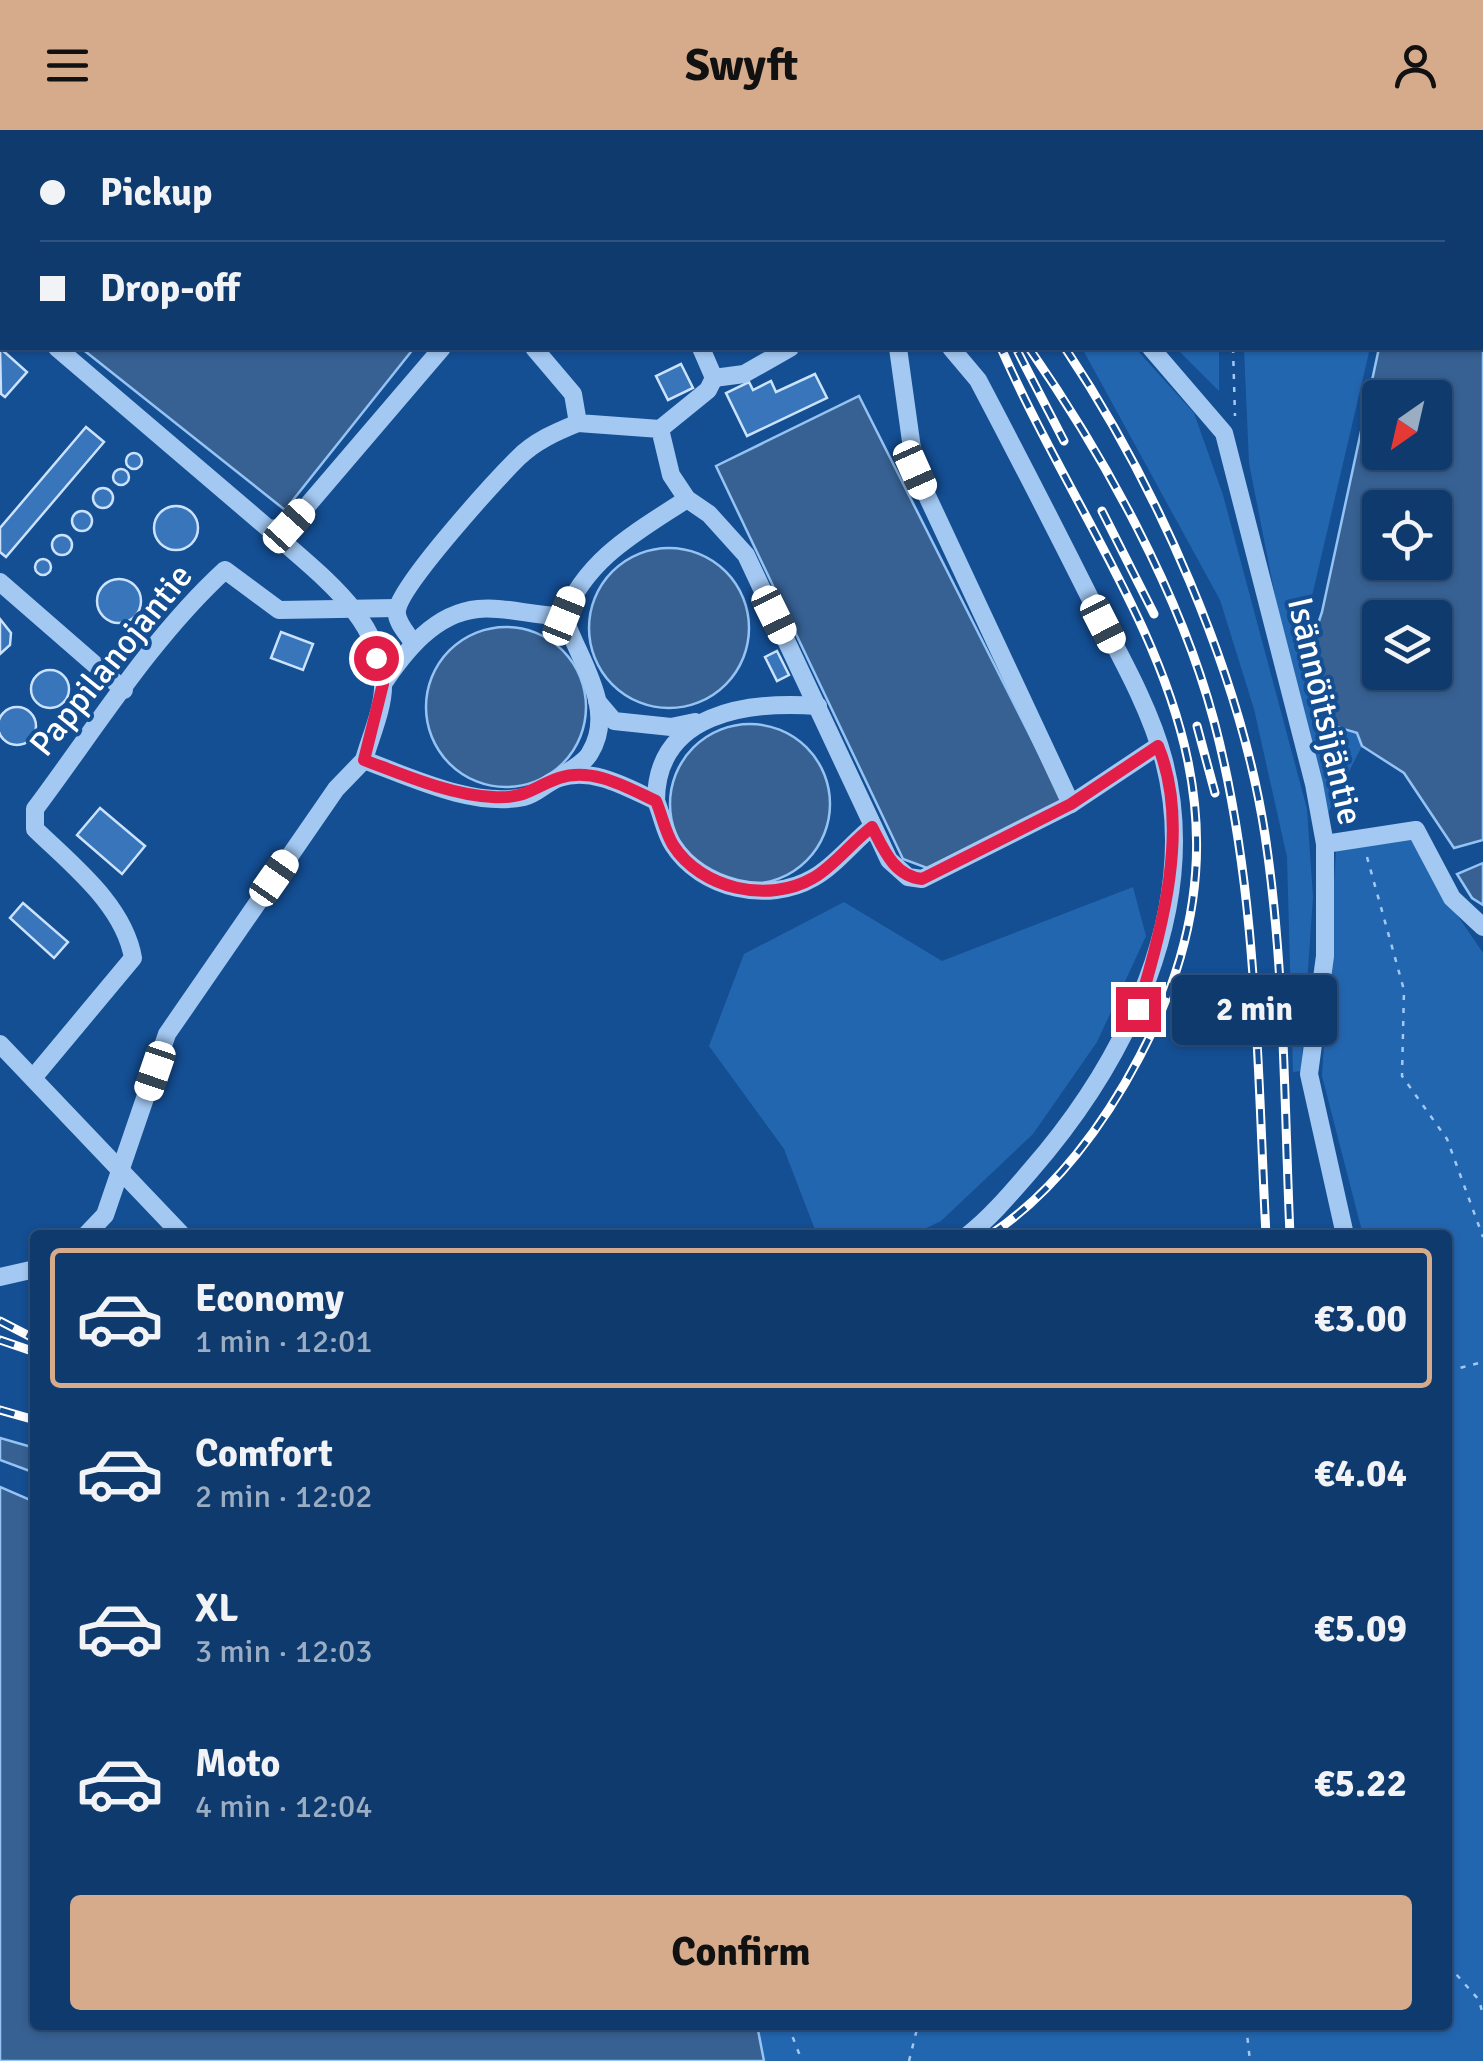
<!DOCTYPE html>
<html lang="en">
<head>
<meta charset="utf-8">
<style>
  body { margin:0; font-family:Signika,sans-serif; background:#184173; color:#f1f3f6; height:100vh; display:flex; flex-direction:column; font-size:38px; white-space:nowrap }
  * { box-sizing:border-box; margin:0 }
  p { font-size:32px; color:#9badc2 }
  .icon { flex:none; width:55px; height:55px; fill:none; stroke:currentColor; stroke-width:2; stroke-linecap:round; stroke-linejoin:round }
  .map { position:relative; flex:1; overflow:hidden }
  .sheet { position:absolute; left:30px; top:1100px; width:1422px; height:800px; display:flex; flex-direction:column; background:#0f3a6e; border-radius:10px; box-shadow:0 2px 8px #0004,0 0 0 2px #2f5481 }
  .sheet>* { flex:none }
  .hud { position:absolute; left:0px; top:0px; width:1485px; height:220px; box-shadow:0 2px 8px #0004,0 0 0 2px #2f5481; display:grid; align-content:center; height:220px; padding:0 40px; background:#0f3a6e }
  .needle { width:65px; rotate:214deg }
  .controls { position:absolute; left:1362px; top:250px; display:grid; gap:20px }
  .controls a { display:grid; place-items:center; width:90px; height:90px; border-radius:10px; background:#0f3a6e; box-shadow:0 2px 8px #0004,0 0 0 2px #2f5481; font-size:50px }
  .end { position:absolute; width:45px; height:45px; margin:-22px; border:12px solid #e11d48; background:#fff; box-shadow:0 0 0 5px #fff }
  .from { border-radius:50% }
  .bubble { position:absolute; height:70px; border-radius:10px; background:#0f3a6e; box-shadow:0 2px 8px #0004,0 0 0 2px #2f5481; font-size:32px; font-weight:800; line-height:70px; text-align:center }
  .car { position:absolute; width:30px; height:60px; margin:-30px -15px; border-radius:12px; box-shadow:0 0 8px 2px #0007; background:linear-gradient(#fff 24%,#345 0 40%,#fff 0 76%,#345 0 86%,#fff 0) }
  .hud b { display:flex; align-items:center; gap:35px; height:95px; font-size:38px }
  .hud b+b { border-top:2px solid #2f5481 }
  .hud i { width:25px; height:25px; background:#f1f3f6 }
  ul { padding:18px 0 0; list-style:none }
  li { display:flex; align-items:center; gap:30px; height:140px; margin:0 20px 15px; padding:0 20px; border:5px solid transparent; border-radius:10px }
  li div { flex:1 }
  li b { display:block; font-size:38px }
  li em { font-style:normal; font-weight:800 }
  li.active { border-color:#d6ab8b }
  li>.icon { width:90px; height:90px; stroke-width:1.5 }
  .primary-button { display:flex; gap:20px; margin-top:auto; padding:20px 40px }
  .primary-button a { flex:1; height:115px; border-radius:10px; background:#d6ab8b; color:#111; font-size:40px; font-weight:800; line-height:115px; text-align:center }
  header { display:flex; justify-content:space-between; align-items:center; height:130px; padding:0 40px; background:#d6ab8b; color:#111; font-size:45px; font-weight:800 }
  .map>svg:first-child { display:block }
  .green { fill:#2366b0 }
  .water { fill:#376193; stroke:#95c3f4; stroke-width:2.5; fill-rule:evenodd }
  .lines { fill:none; stroke-linecap:round; stroke-linejoin:round }
  .stream { stroke:#95c3f4; stroke-width:5 }
  .building { fill:#3875ba; stroke:#cae2fc; stroke-width:2.5 }
  .path { stroke:#a3c8f2; stroke-width:2.5; stroke-dasharray:5 8; stroke-linecap:butt }
  .minor { stroke:#a3c8f2; stroke-width:18 }
  .rail-casing { stroke:#fff; stroke-width:9 }
  .rail { stroke:#144e93; stroke-width:5; stroke-dasharray:15; stroke-linecap:butt }
  .route { stroke:#e11d48; stroke-width:12 }
  .labels { text-anchor:middle; dominant-baseline:central; stroke-width:8; stroke-linejoin:round; paint-order:stroke }
  .street-label { font-size:35px; fill:#fff; stroke:#144e93 }
</style>
</head>
<body>
<header><svg class="icon" aria-label="menu" viewBox="0 0 24 24"><path d="M4 6h16M4 12h16M4 18h16"/></svg>Swyft<svg class="icon" aria-label="person" viewBox="0 0 24 24"><circle cx="12" cy="8" r="4"/><path d="M4 21q1-7 8-7t8 7"/></svg></header>
<div class="map">
<svg width="1483" height="1931" viewBox="0 0 1483 1931">
  <rect width="100%" height="100%" fill="#144e93"/>
  <g class="green">
    <polygon points="969,0 1236,0 972,2"/>
    <polygon points="1082,218 1135,218 1194,283 1223,365 1307,679 1313,767 1301,941 1293,942 1287,727 1254,579 1220,470"/>
    <polygon points="1176,218 1219,218 1219,261"/>
    <polygon points="1244,218 1370,218 1309,479 1299,478 1320,576 1331,594 1357,603 1362,616 1328,683 1278,481 1249,333"/>
    <polygon points="1414,705 1449,773 1483,823 1483,1931 764,1931 757,1895 1448,1895 1448,1105 1363,1105 1322,946 1336,721"/>
    <polygon points="1133,757 1146,806 1097,912 1033,1004 941,1091 912,1105 817,1105 784,1019 709,916 744,824 844,772 942,831"/>
  </g>
  <g class="water">
    <polygon points="374,0 715,0 718,2 377,2"/>
    <path d="M1426,0H1483V710L1454,718L1404,643L1362,616L1357,603C1350,600 1340,599 1333,595C1313,581 1304,517 1306,494H1318L1322,482L1379,218H1482V2ZM1380,268H1435V322H1380ZM1380,378H1435V432H1380ZM1380,488H1435V542H1380Z"/>
    <polygon points="81,218 414,218 285,380"/>
    <polygon points="859,266 1063,671 927,738 903,729 716,336"/>
    <circle cx="669" cy="498" r="80"/>
    <circle cx="506" cy="577" r="80"/>
    <circle cx="750" cy="674" r="80"/>
    <polygon points="1483,733 1483,775 1472,768 1457,744"/>
    <polygon points="0,1308 35,1318 35,1343 0,1330"/>
    <polygon points="0,1357 35,1372 35,1895 757,1895 764,1931 0,1931"/>
  </g>
  <g class="lines">
    <polyline class="stream" points="1049,0 1051,2"/>
  </g>
  <g class="building">
    <polygon points="0,218 27,242 5,267 1,264"/>
    <polygon points="681,234 693,258 668,270 656,246"/>
    <polygon points="815,244 827,268 747,306 726,263 749,252 753,260 771,251 776,262"/>
    <polygon points="86,297 104,312 6,427 0,422 0,398"/>
    <circle cx="134" cy="331" r="8"/>
    <circle cx="121" cy="347" r="8"/>
    <circle cx="103" cy="368" r="10"/>
    <circle cx="176" cy="398" r="22"/>
    <circle cx="82" cy="391" r="10"/>
    <circle cx="62" cy="415" r="10"/>
    <circle cx="43" cy="437" r="8"/>
    <circle cx="119" cy="471" r="22"/>
    <polygon points="0,489 11,503 10,515 0,524"/>
    <polygon points="281,502 313,514 303,540 271,528"/>
    <polygon points="777,521 789,545 777,551 765,527"/>
    <circle cx="50" cy="559" r="19"/>
    <circle cx="17" cy="596" r="19"/>
    <polygon points="100,678 145,716 122,744 77,705"/>
    <polygon points="23,773 68,812 54,828 10,788"/>
  </g>
  <g class="lines">
    <g class="path">
      <polyline points="1248,2 1248,0"/>
      <polyline points="1233,218 1235,286"/>
      <polyline points="1367,727 1404,860 1402,946 1447,1009 1483,1107"/>
      <polyline points="1448,1241 1483,1232"/>
      <polyline points="1448,1835 1479,1870 1483,1885"/>
      <polyline points="788,1895 802,1931"/>
      <polyline points="1246,1895 1250,1931"/>
      <polyline points="909,1931 918,1895"/>
    </g>
    <g class="minor">
      <polyline points="285,0 288,2"/>
      <polyline points="758,0 760,2"/>
      <polyline points="948,0 951,2"/>
      <polyline points="126,2 130,0"/>
      <polyline points="0,32 2,33"/>
      <polyline points="57,218 269,399 289,397 442,218"/>
      <polyline points="534,218 573,264 578,293 660,299 671,345 687,369 709,384 746,425 889,730 908,747 922,749 1071,674 915,340 898,218"/>
      <path d="M951,218L978,250C1017,324 1055,398 1092,472C1118,522 1150,577 1164,631C1202,779 1125,932 1031,1040C1011,1063 992,1086 968,1105"/>
      <polyline points="1151,218 1224,303 1314,654 1325,714 1325,826 1309,944 1345,1105"/>
      <polyline points="714,248 744,244 790,218"/>
      <polyline points="660,299 708,260 714,248 701,218"/>
      <path d="M269,399C315,442 380,484 383,554C384,577 370,608 364,630"/>
      <polyline points="0,452 124,560"/>
      <path d="M414,514C408,504 395,492 397,480C402,453 495,351 518,328C535,311 556,302 578,293"/>
      <path d="M383,554C405,521 435,483 478,479C506,476 535,487 564,486"/>
      <polyline points="597,571 614,591 671,597 695,592"/>
      <path d="M559,648C568,641 585,633 590,623C618,578 576,526 564,486C587,428 637,402 687,369"/>
      <path d="M656,671C656,582 749,571 818,576"/>
      <polyline points="1071,674 1158,616"/>
      <polyline points="1325,714 1416,700 1452,768 1483,797"/>
      <polyline points="0,914 182,1105"/>
      <path d="M33,948L133,828C124,775 72,735 35,699V679C95,599 151,508 225,440L279,480L397,478"/>
      <path d="M86,1105L105,1085L167,904L336,659L364,630C410,647 474,678 524,667C537,664 547,652 559,648C593,637 626,657 656,671C662,685 665,703 673,715C701,759 768,774 813,748C834,737 853,712 872,697"/>
      <polyline points="0,1147 35,1139"/>
    </g>
    <g class="rail-casing">
      <g id="rail">
        <polyline points="889,0 892,2"/>
        <path d="M1029,218C1104,326 1180,463 1214,591C1258,758 1257,934 1266,1105"/>
        <path d="M1065,218C1156,354 1240,542 1265,705C1285,836 1284,973 1290,1105"/>
        <polyline points="1018,222 1064,311"/>
        <polyline points="1102,381 1154,484"/>
        <polyline points="1197,596 1215,663"/>
        <path d="M990,1105C1055,1062 1105,993 1140,926C1289,642 1109,463 1001,218"/>
        <polyline points="0,1191 35,1209"/>
        <polyline points="0,1210 35,1222"/>
        <polyline points="0,1280 35,1290"/>
      </g>
    </g>
    <use href="#rail" class="rail"/>
  </g>
  <g class="lines">
    <path class="route" d="M376,528L383,554L364,630C404,645 450,665 493,667C526,669 531,658 559,648C593,637 626,657 656,671C662,685 665,702 673,715C701,759 768,774 813,748C832,738 853,711 872,697C884,720 894,746 922,749L1071,674L1158,616C1191,695 1162,801 1138,879"/>
  </g>
  <g class="labels">
    <g class="street-label">
      <text transform="translate(111 530) rotate(-51)">Pappilanojantie</text>
      <text transform="translate(1325 581) rotate(77)">Isännöitsijäntie</text>
    </g>
  </g>
</svg>
<div class="controls">
<a><svg class="needle" viewBox="-14 -14 28 28"><path d="M0-13l5 13h-10z" fill="#e53935"/><path d="M0 13l5-13h-10z" fill="#9badc2"/></svg></a>
<a><svg class="icon" aria-label="locate" viewBox="0 0 24 24"><circle cx="12" cy="12" r="6"/><path d="M12 2v4M12 18v4M2 12h4M18 12h4"/></svg></a>
<a><svg class="icon" aria-label="layers" viewBox="0 0 24 24"><path d="M12 4l9 5-9 5-9-5zM3 14l9 5 9-5"/></svg></a>
</div>
<i class="end from" style="left:376px;top:528px"></i>
<i class="end" style="left:1138px;top:879px"></i>
<div class="bubble" style="left:1172px;top:845px;width:165px">2 min</div>
<i class="car" style="left:915px;top:340px;rotate:156deg"></i>
<i class="car" style="left:289px;top:396px;rotate:42deg"></i>
<i class="car" style="left:774px;top:485px;rotate:154deg"></i>
<i class="car" style="left:564px;top:486px;rotate:22deg"></i>
<i class="car" style="left:1103px;top:494px;rotate:153deg"></i>
<i class="car" style="left:274px;top:748px;rotate:35deg"></i>
<i class="car" style="left:155px;top:941px;rotate:199deg"></i>
<div class="hud">
<b><i class="from"></i>Pickup</b>
<b><i></i>Drop-off</b>
</div>
<section class="sheet">
<ul>
<li class="active"><svg class="icon" aria-label="car" viewBox="0 0 24 24"><path d="M5 17H2v-5l4-1 3-4h7l3 4 3 1v5h-3M9 17h6M6 11h13"/><circle cx="7" cy="17" r="2"/><circle cx="17" cy="17" r="2"/></svg><div><b>Economy</b><p>1 min · 12:01</p></div><em>€3.00</em></li>
<li><svg class="icon" aria-label="car" viewBox="0 0 24 24"><path d="M5 17H2v-5l4-1 3-4h7l3 4 3 1v5h-3M9 17h6M6 11h13"/><circle cx="7" cy="17" r="2"/><circle cx="17" cy="17" r="2"/></svg><div><b>Comfort</b><p>2 min · 12:02</p></div><em>€4.04</em></li>
<li><svg class="icon" aria-label="car" viewBox="0 0 24 24"><path d="M5 17H2v-5l4-1 3-4h7l3 4 3 1v5h-3M9 17h6M6 11h13"/><circle cx="7" cy="17" r="2"/><circle cx="17" cy="17" r="2"/></svg><div><b>XL</b><p>3 min · 12:03</p></div><em>€5.09</em></li>
<li><svg class="icon" aria-label="car" viewBox="0 0 24 24"><path d="M5 17H2v-5l4-1 3-4h7l3 4 3 1v5h-3M9 17h6M6 11h13"/><circle cx="7" cy="17" r="2"/><circle cx="17" cy="17" r="2"/></svg><div><b>Moto</b><p>4 min · 12:04</p></div><em>€5.22</em></li>
</ul>
<div class="primary-button"><a>Confirm</a></div>
</section>
</div>
</body>
</html>
